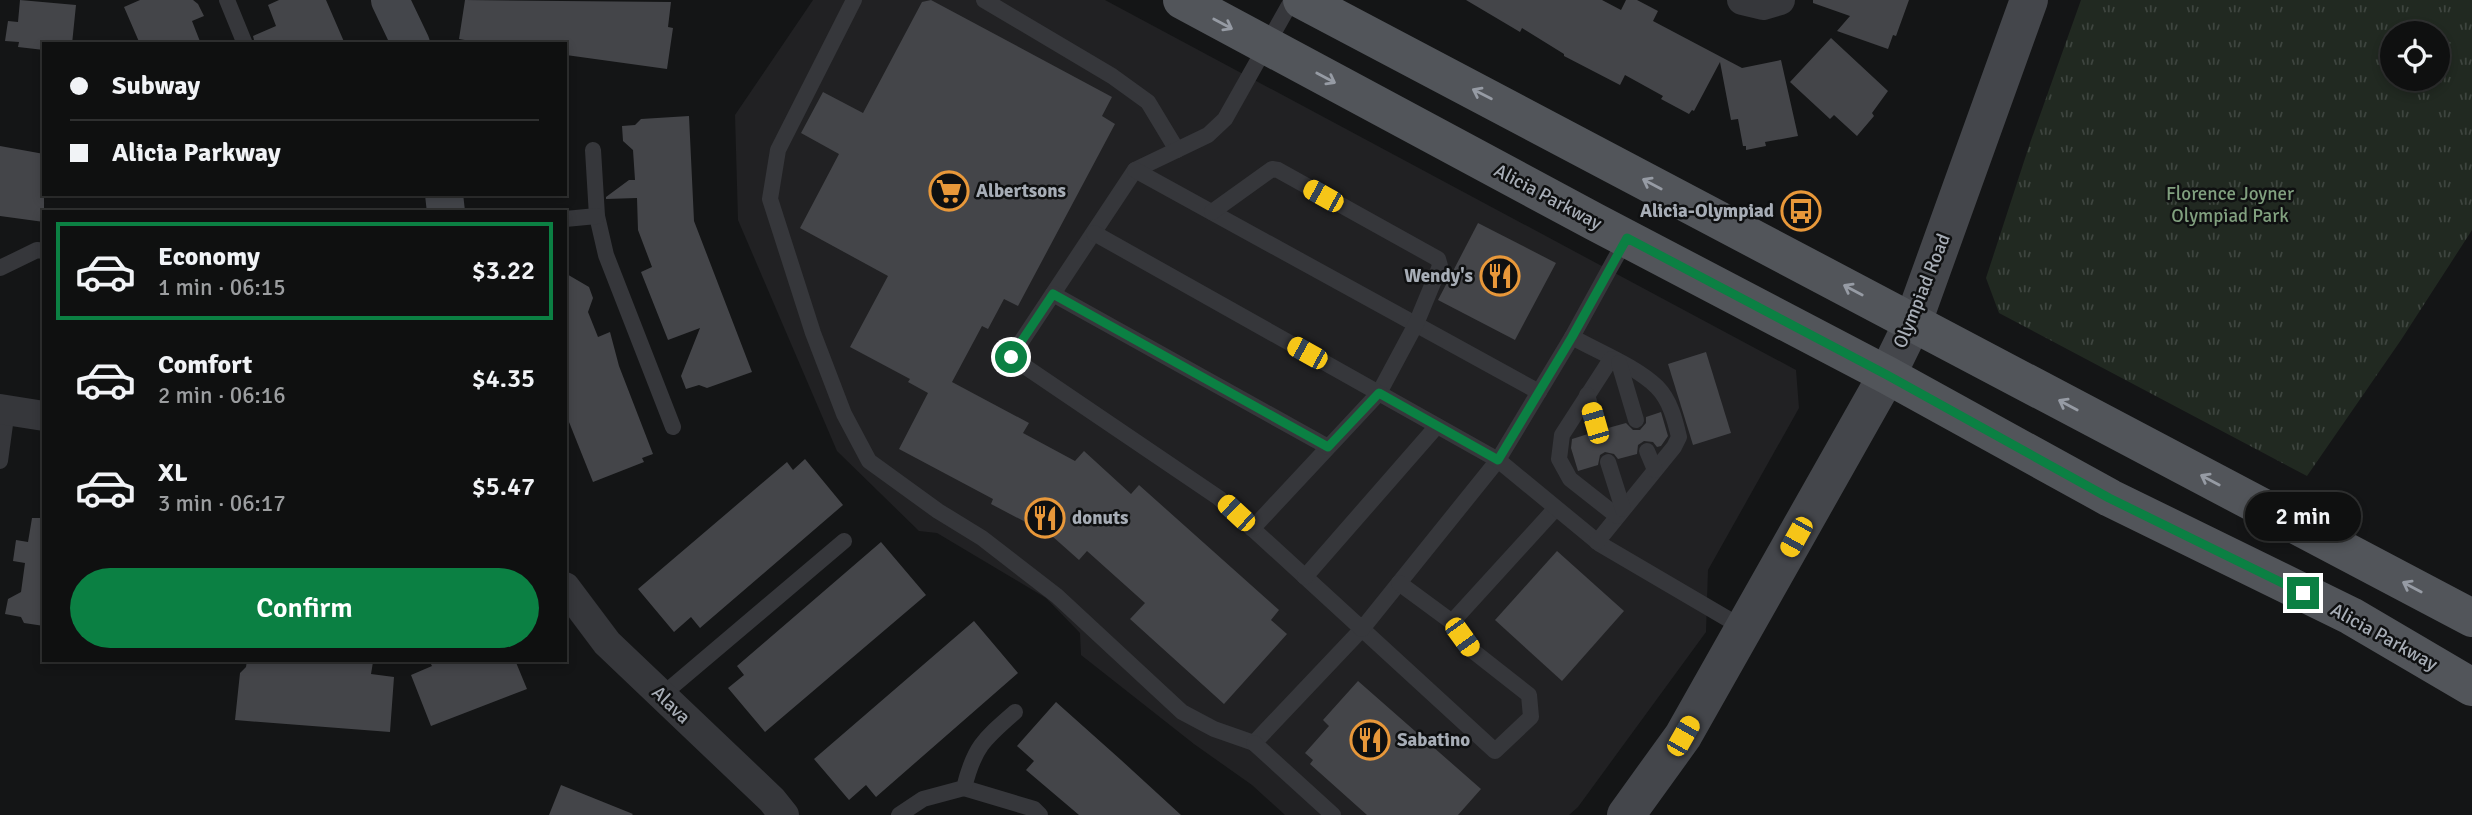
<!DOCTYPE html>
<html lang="en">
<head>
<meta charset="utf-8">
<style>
  body { margin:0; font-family:Signika,sans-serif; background:#1d1e1e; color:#f1f3f6; height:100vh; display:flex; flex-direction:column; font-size:26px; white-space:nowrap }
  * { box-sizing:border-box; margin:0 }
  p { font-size:23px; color:#9b9d9f }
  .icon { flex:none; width:38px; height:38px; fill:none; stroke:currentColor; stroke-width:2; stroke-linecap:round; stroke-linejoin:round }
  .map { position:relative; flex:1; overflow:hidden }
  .drawer { position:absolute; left:42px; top:210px; width:525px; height:452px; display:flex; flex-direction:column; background:#0f1010; border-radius:0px; box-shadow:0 4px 10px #0003,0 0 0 2px #2f3030 }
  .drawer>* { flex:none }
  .hud { position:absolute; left:42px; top:42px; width:525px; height:154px; border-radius:0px; box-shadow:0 4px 10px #0003,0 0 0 2px #2f3030; display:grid; align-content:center; height:154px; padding:0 28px; background:#0f1010 }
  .fabs { position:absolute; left:2380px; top:21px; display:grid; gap:14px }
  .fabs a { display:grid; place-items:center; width:70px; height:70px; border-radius:50%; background:#0f1010; box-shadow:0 4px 10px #0003,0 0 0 2px #2f3030; font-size:35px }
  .end { position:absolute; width:32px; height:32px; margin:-16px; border:9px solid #0b8043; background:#fff; box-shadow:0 0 0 4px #fff }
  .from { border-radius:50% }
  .bubble { position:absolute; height:49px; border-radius:24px; background:#0f1010; box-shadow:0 4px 10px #0003,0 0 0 2px #2f3030; font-size:23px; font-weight:600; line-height:49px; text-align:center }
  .car { position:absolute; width:21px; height:42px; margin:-21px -10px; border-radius:9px; box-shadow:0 0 5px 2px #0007; background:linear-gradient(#f5c518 24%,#345 0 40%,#f5c518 0 76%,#345 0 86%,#f5c518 0) }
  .hud b { display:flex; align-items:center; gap:24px; height:66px; font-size:26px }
  .hud b+b { border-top:2px solid #2f3030 }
  .hud i { width:18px; height:18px; background:#f1f3f6 }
  ul { padding:12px 0 0; list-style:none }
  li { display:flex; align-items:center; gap:21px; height:98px; margin:0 14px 10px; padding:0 14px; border:4px solid transparent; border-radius:0px }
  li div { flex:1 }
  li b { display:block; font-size:26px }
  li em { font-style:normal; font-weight:600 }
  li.active { border-color:#0b8043 }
  li>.icon { width:63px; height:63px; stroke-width:1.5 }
  .button { display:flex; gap:14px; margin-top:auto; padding:14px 28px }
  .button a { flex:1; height:80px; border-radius:42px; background:#0b8043; color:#fff; font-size:28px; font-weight:600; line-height:80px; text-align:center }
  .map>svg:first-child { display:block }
  .built { fill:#212123 }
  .grass { fill:url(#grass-tufts); fill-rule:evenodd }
  .building { fill:#444549 }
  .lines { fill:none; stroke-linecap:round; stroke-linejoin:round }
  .lane { stroke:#36373b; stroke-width:16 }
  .street { stroke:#36373b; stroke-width:30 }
  .secondary { stroke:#44464b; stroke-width:38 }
  .primary { stroke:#52555a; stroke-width:38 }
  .oneway { stroke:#969ba4 }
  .route { stroke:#0b8043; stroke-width:9 }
  .labels { text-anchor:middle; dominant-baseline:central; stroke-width:5; stroke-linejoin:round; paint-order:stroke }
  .poi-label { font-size:19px; font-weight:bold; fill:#a7adb6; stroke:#0f1011; text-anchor:start }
  .park-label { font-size:19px; fill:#81a07f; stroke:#0f1011 }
  .street-label { font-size:19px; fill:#a7adb6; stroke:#0f1011 }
</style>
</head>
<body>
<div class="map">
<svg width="2472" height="815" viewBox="0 0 2472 815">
  <defs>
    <pattern id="grass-tufts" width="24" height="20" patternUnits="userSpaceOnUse" patternTransform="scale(1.75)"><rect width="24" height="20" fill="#212921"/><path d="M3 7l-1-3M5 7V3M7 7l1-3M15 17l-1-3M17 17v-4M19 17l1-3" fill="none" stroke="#3e453f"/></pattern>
  </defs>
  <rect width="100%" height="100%" fill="#141516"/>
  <polygon class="built" points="813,0 1105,0 1796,370 1799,408 1708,570 1706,632 1578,807 1569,815 1285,815 1252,785 1194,744 1081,655 1080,633 1046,598 937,533 919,531 837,451 738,220 735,115"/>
  <path class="grass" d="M2081,0H2472V230L2401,340L2307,476L1999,313L1986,278L2030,143ZM2392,33H2438V79H2392Z"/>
  <g class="building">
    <polygon points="20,0 76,5 72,44 44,44 44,50 18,47 19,42 5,41 8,21 18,22"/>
    <polygon points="140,0 193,0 198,4 204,16 192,21 201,44 140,44 124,7"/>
    <polygon points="279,0 326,0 345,44 255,44 253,36 276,26 268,5"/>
    <polygon points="465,0 671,2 668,27 673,28 667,69 566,55 568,44 487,44 459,39"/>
    <polygon points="931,0 1112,97 1102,116 1115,124 1018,306 1004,299 988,329 982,326 952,382 1029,423 1023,433 1075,461 1084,451 1131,494 1139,485 1279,610 1271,620 1287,634 1224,704 1130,619 1145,603 1087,551 1079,560 1052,536 991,504 993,499 899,449 928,393 908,382 910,379 850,347 888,276 800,228 839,154 801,133 823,92 863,113 922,2"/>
    <polygon points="1466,0 1602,0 1621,10 1626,0 1637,0 1658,11 1653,21 1742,68 1781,60 1798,136 1765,142 1766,146 1746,150 1746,146 1743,146 1738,119 1731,120 1720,62 1694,111 1692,110 1689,114 1661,99 1663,96 1625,75 1620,85 1564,56 1564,54 1522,28 1520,32"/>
    <polygon points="1813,0 1909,0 1896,36 1893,35 1888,49 1837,31 1850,16 1813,3"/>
    <polygon points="1831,38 1888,91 1872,113 1874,116 1857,136 1834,115 1830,119 1790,82"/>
    <polygon points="689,116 694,221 752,372 707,388 699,385 686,389 681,376 700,328 668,340 641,272 652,267 638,230 637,198 606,199 606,197 629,180 635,180 633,150 623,141 622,126 635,125 641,119"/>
    <polygon points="0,146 44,154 44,222 0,216"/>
    <polygon points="1478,223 1556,263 1515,340 1438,300"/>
    <polygon points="565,273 589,287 593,298 588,312 598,337 610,332 619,366 653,454 642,458 644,462 593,482 565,412"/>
    <polygon points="1706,352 1731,433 1693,445 1668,364"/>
    <polygon points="1661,412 1668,436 1661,446 1657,447 1653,442 1644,441 1638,445 1637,454 1618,459 1614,454 1605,452 1600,455 1598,465 1578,471 1571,448 1572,439 1588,434 1591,439 1600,441 1606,438 1608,428 1626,423 1633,430 1640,430 1646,423 1646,417"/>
    <polygon points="805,459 843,505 700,628 691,617 674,632 638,589 787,462 793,470"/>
    <polygon points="32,518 44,518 44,626 24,623 21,617 5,614 8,599 21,592 25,563 13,561 16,540 28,542"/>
    <polygon points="881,542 926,595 765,732 728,688 744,675 737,666"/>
    <polygon points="1557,551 1624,611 1562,681 1495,620"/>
    <polygon points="974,621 1018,673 876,797 866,785 849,800 814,759"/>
    <polygon points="247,660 347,660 373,662 371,674 394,677 390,732 235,720 240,673 246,667"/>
    <polygon points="429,660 515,660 527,689 431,726 411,675 432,666"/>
    <polygon points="1358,681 1481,789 1458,815 1367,815 1310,764 1313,760 1305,753 1329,726 1323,720"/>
    <polygon points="1056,702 1121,760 1181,815 1079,815 1026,770 1034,761 1017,746"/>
    <polygon points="561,785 633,814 632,815 549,815"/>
  </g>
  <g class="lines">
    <g class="lane">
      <polyline points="227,0 245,44"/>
      <polyline points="854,0 778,150 770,199 813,333 844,414 869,461 938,511 982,538 1057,596 1182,712 1214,729 1254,743 1362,629 1495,751 1531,717 1529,695 1473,651 1452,622 1555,509"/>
      <polyline points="984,0 1112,76 1148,102 1177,150"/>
      <polyline points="1292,0 1225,119 1208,135 1135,170 1011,357 1219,498 1362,629 1498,460 1572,337 1626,239"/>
      <polyline points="593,150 597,216 606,255 673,427"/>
      <polyline points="1135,170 1539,392"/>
      <polyline points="1212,212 1272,169 1278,170 1438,259 1440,266 1416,324 1379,393 1252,529"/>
      <polyline points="565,219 597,216"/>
      <polyline points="1094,233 1498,460 1600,544 1745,629"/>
      <polyline points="0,268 37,250 44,251"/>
      <polyline points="1053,294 1328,447"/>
      <path d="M1572,337C1597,351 1637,367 1657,387C1670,400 1675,420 1679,437L1674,447L1597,542"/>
      <polyline points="1611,359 1562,435 1559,459 1570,479 1617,516"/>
      <polyline points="1619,363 1636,420"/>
      <polyline points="1587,395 1598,431"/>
      <polyline points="1647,451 1655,470"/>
      <polyline points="0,461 7,410"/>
      <polyline points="1608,462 1623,509"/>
      <polyline points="1305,577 1437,426"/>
      <polyline points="1399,583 1452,622"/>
      <polyline points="661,696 844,541"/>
      <polyline points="1254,743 1333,815"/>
      <polyline points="964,788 1034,809 1040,815"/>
      <path d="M899,815L923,799L964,788C974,747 984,739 1015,712"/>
    </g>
    <g class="street">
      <polyline points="1742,0 1763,5 1780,0"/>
      <polyline points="0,409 44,416"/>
      <polyline points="565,587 607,643 772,800 784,815"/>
    </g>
    <g class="secondary">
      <polyline points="390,0 411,44"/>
      <polyline points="444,194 446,212"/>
      <polyline points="1626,815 1683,736 1887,375 1913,322 2029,0"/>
    </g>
    <g class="primary">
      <polyline points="1182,0 1595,222 1887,375 2110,498 2351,616 2472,687"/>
      <polyline points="1302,0 2472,618"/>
    </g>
  </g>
  <defs><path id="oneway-shaft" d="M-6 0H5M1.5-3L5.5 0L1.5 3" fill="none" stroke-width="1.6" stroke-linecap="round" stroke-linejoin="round" transform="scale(1.75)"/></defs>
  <g class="oneway">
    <use href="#oneway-shaft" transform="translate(1223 24) rotate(28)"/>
    <use href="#oneway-shaft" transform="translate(1326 78) rotate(28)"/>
    <use href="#oneway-shaft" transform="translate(1482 94) rotate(-153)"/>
    <use href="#oneway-shaft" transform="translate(1652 184) rotate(-152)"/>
    <use href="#oneway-shaft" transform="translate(1853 290) rotate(-152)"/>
    <use href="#oneway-shaft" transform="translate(2068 405) rotate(-152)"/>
    <use href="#oneway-shaft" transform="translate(2210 480) rotate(-152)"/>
    <use href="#oneway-shaft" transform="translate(2412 587) rotate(-152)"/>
  </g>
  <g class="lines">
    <polyline class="route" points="1011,357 1053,294 1328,447 1379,393 1498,460 1572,337 1627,238 1887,375 2109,498 2303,593"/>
  </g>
  <defs>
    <g id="supermarket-ring" transform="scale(2.0125)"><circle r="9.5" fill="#0f1011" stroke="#e8983a" stroke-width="1.5"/><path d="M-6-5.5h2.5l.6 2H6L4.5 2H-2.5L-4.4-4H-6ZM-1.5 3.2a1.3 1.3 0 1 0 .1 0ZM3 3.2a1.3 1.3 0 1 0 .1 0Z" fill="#e8983a"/></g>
    <g id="bus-ring" transform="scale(2.0125)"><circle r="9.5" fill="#0f1011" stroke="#e8983a" stroke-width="1.5"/><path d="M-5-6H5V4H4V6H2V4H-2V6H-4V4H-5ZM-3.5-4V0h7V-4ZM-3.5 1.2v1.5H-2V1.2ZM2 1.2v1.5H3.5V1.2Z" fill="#e8983a"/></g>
    <g id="restaurant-ring" transform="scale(2.0125)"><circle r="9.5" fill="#0f1011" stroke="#e8983a" stroke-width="1.5"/><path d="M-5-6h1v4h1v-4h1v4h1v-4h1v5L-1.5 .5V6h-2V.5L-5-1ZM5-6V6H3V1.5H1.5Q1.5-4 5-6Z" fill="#e8983a"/></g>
  </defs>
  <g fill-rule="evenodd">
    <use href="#supermarket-ring" x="949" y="191"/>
    <use href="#bus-ring" x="1801" y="211"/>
    <use href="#restaurant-ring" x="1500" y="276"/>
    <use href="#restaurant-ring" x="1045" y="518"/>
    <use href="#restaurant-ring" x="1370" y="740"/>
  </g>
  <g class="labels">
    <g class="poi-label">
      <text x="976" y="191">Albertsons</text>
      <text x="1774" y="211" text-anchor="end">Alicia-Olympiad</text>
      <text x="1473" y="276" text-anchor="end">Wendy's</text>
      <text x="1072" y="518">donuts</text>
      <text x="1397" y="740">Sabatino</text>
    </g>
    <g class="park-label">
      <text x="2230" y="194">Florence Joyner<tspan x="2230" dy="22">Olympiad Park</tspan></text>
    </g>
    <g class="street-label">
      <text transform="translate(1548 197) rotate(28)">Alicia Parkway</text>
      <text transform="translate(1922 291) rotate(-68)">Olympiad Road</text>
      <text transform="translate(2384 637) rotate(29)">Alicia Parkway</text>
      <text transform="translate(671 705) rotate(44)">Alava</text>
    </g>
  </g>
</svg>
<div class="fabs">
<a><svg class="icon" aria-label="locate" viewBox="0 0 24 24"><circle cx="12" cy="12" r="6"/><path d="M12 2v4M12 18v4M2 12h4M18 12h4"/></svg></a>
</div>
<i class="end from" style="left:1011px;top:357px"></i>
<i class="end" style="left:2303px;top:593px"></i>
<div class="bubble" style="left:2245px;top:492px;width:116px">2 min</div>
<i class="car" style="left:1323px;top:196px;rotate:299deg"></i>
<i class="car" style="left:1307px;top:353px;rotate:299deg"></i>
<i class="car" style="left:1595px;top:423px;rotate:344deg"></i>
<i class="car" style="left:1236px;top:513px;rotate:313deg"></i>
<i class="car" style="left:1796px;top:537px;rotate:209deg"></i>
<i class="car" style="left:1462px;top:637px;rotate:144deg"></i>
<i class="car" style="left:1683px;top:736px;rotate:30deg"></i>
<div class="hud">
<b><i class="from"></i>Subway</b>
<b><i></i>Alicia Parkway</b>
</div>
<section class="drawer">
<ul>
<li class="active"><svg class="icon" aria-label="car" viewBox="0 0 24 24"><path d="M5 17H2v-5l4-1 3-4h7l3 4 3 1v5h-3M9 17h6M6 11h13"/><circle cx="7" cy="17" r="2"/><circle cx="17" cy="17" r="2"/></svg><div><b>Economy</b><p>1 min · 06:15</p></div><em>$3.22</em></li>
<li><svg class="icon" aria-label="car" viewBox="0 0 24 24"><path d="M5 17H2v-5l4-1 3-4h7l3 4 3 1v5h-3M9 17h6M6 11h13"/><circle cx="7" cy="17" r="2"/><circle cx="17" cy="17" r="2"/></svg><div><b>Comfort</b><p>2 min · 06:16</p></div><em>$4.35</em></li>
<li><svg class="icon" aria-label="car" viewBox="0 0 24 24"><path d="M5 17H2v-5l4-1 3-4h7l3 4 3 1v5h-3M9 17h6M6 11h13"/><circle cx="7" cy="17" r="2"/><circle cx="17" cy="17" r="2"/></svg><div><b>XL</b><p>3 min · 06:17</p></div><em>$5.47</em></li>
</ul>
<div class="button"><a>Confirm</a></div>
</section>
</div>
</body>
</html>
